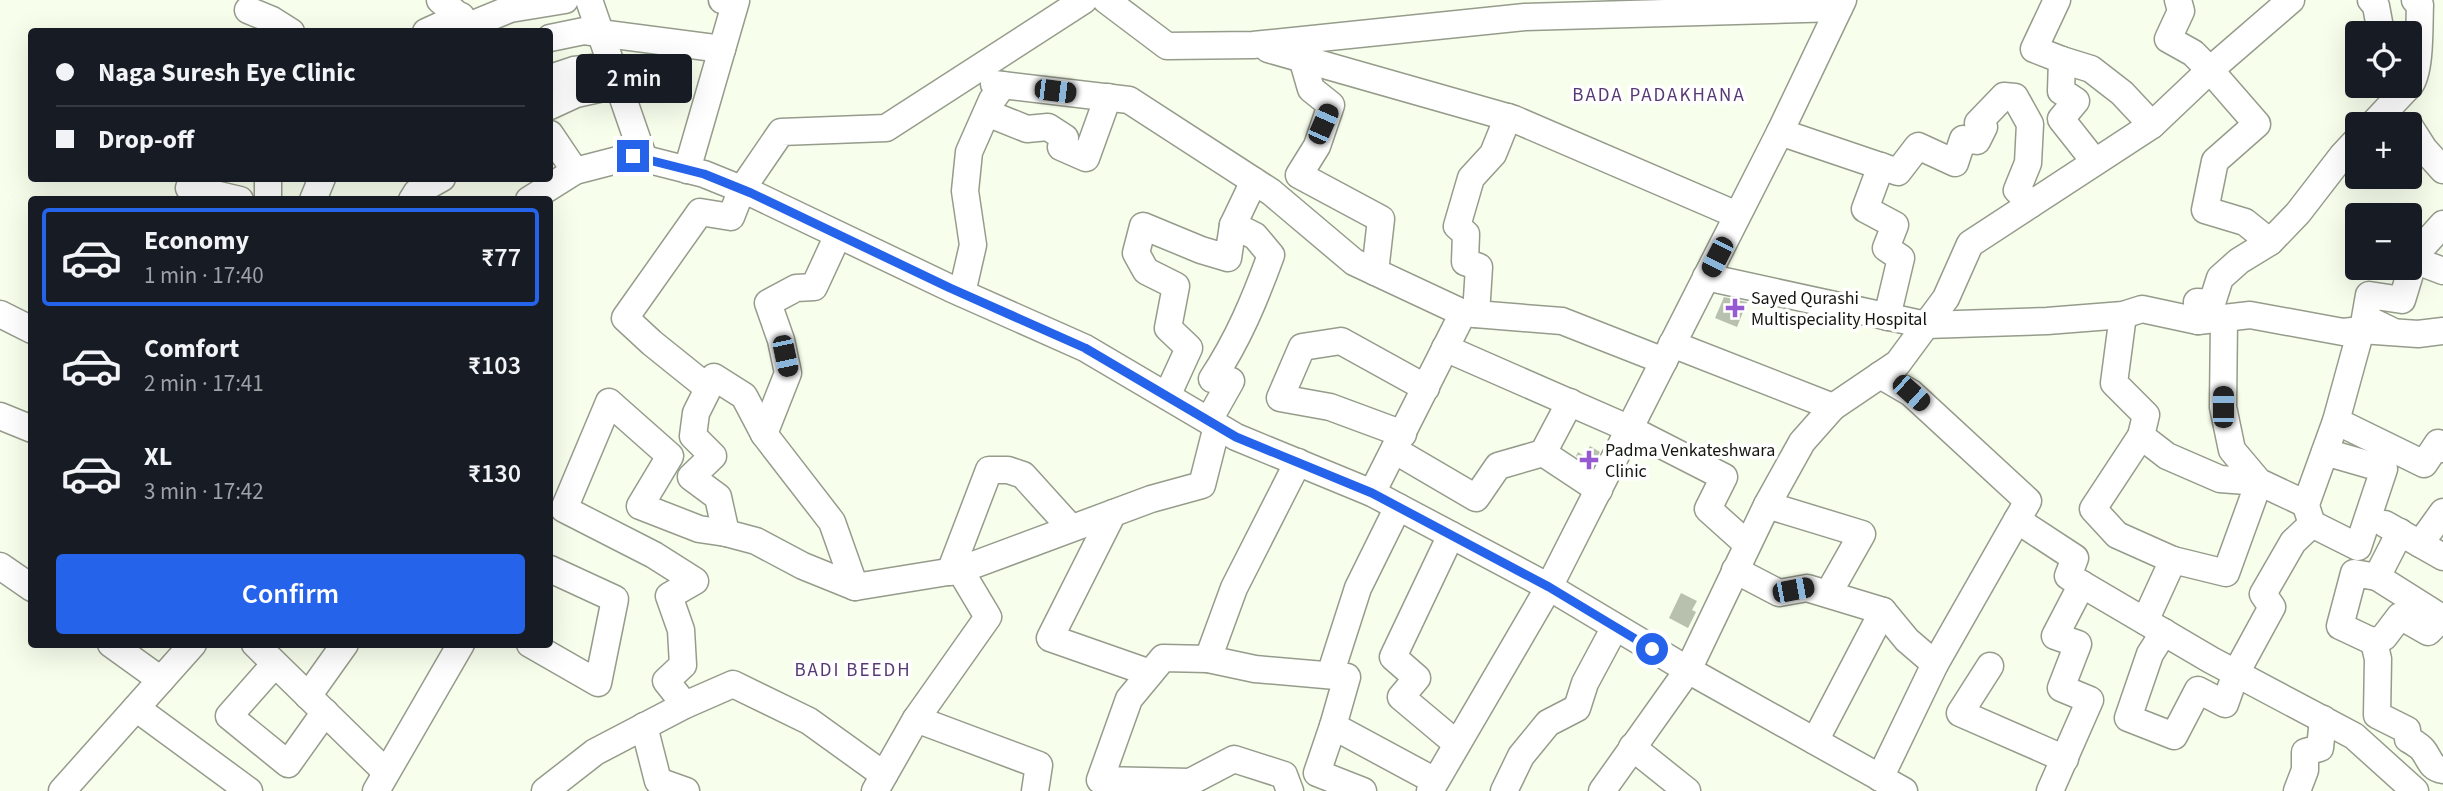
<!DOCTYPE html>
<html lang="en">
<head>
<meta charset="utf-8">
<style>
  body { margin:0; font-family:"Source Sans 3",sans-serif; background:#242831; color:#f1f3f6; height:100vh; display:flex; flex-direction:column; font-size:26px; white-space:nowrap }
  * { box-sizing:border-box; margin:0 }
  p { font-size:23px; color:#9ea1a6 }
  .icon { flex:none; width:38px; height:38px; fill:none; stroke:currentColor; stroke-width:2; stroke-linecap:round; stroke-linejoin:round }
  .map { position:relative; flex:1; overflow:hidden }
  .drawer { position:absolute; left:28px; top:196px; width:525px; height:452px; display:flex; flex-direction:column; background:#171b24; border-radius:7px; box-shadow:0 7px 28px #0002 }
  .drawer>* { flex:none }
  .banner { position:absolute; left:28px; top:28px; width:525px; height:154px; border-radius:7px; box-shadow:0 7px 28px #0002; display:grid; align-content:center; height:154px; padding:0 28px; background:#171b24 }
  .fabs { position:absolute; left:2345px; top:21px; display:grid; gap:14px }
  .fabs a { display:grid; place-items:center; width:77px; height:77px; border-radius:7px; background:#171b24; box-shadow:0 7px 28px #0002; font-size:35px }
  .end { position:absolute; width:32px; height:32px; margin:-16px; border:9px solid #2563eb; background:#fff; box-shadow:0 0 0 4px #fff }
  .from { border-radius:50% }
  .bubble { position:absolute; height:49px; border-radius:7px; background:#171b24; box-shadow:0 7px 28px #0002; font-size:23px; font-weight:600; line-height:49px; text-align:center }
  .car { position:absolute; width:21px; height:42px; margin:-21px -10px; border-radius:9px; box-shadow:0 0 5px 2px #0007; background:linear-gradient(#222 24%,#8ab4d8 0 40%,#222 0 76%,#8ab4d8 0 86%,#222 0) }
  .banner b { display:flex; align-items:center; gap:24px; height:66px; font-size:26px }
  .banner b+b { border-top:2px solid #363941 }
  .banner i { width:18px; height:18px; background:#f1f3f6 }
  ul { padding:12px 0 0; list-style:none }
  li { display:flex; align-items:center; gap:21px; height:98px; margin:0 14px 10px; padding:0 14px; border:4px solid transparent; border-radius:7px }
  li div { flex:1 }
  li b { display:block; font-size:26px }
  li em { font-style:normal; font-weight:600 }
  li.selected { border-color:#2563eb }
  li>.icon { width:63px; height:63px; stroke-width:1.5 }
  .action { display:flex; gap:14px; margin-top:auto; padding:14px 28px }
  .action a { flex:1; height:80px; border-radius:7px; background:#2563eb; color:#fff; font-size:28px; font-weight:600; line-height:80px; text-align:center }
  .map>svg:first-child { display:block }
  .building { fill:#b8c0ae }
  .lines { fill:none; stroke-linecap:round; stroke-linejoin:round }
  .minor-casing { stroke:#959c8b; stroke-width:29 }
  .minor { stroke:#fff; stroke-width:26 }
  .route { stroke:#2563eb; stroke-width:9 }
  .poi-dot { fill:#9559d0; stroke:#fff; stroke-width:2.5 }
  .labels { text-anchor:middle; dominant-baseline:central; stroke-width:7; stroke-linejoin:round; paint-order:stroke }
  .poi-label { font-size:18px; fill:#141610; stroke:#fff; text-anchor:start }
  .neighbourhood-label { font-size:19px; letter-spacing:2px; fill:#563974; stroke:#fff }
</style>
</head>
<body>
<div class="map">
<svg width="2443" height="791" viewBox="0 0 2443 791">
  <rect width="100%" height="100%" fill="#f7feec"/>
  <g class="building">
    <polygon points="1724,297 1747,302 1737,327 1715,318"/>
    <polygon points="1590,446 1600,452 1592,467 1576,456 1578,452 1584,456"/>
    <polygon points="1681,593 1697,601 1692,610 1696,612 1688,628 1669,618"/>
  </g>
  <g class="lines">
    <g class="minor-casing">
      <g id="minor">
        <polyline points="440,0 478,32"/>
        <polyline points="589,0 644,159"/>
        <polyline points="1106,0 1167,46 1253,45 1525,17 1839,8"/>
        <polyline points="2057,0 2034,49 2062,60 2061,91 2076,101 2061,119 2095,162"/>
        <polyline points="2178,0 2181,11 2168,39 2193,53 2210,70 2257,124 2215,161 2205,210 2245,222 2270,242 2239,261 2220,278 2212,303 2197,302 2198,321"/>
        <polyline points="2371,0 2376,6 2381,33"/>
        <polyline points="248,10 272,20 291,32"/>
        <polyline points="471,25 510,9 565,0"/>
        <polyline points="426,32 461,16"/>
        <polyline points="550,38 584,31 722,49"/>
        <polyline points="1268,49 1514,119 1737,215"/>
        <polyline points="1302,58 1311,89 1331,105 1317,146 1299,175 1381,219 1375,272"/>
        <polyline points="2062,60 2091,69 2122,93 2152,125"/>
        <polyline points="550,78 574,70 611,66"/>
        <polyline points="994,84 1129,100 1271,192 1354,262 1463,313 1372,493"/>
        <path d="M2410,85C2421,71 2419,24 2420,5L2415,0"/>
        <polyline points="550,106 576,94 617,85"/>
        <polyline points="987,113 1027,129 1048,127 1065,138 1061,147 1086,158 1108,97"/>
        <polyline points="2373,124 2409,86"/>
        <polyline points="2410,127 2424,149 2443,170"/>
        <polyline points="1780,132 1898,172 1918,146 1955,163 1963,139 1977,141 1984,127 1978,123 2004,96 2015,97 2030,124 2028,163 2017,190 2031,204"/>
        <polyline points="550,134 575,171"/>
        <polyline points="1881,166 1865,209 1895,225 1886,248 1901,258 1887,317"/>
        <polyline points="687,170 736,1 722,0"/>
        <polyline points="189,188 240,200"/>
        <polyline points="268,200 268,178"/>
        <polyline points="313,200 322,178"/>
        <polyline points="412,200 417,192 442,178"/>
        <polyline points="529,200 575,171 633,156 704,174 751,193 950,288 1085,348 1236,437 1372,493 1549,587 1688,670 1904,791"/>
        <polyline points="838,235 814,287 796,288 768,303 781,340 788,373 764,434 832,522 855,587 960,570"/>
        <polyline points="2270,242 2298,213 2342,156 2357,140"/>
        <polyline points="2414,260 2443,271"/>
        <polyline points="1706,277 1926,325 2047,321 2123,315 2142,309 2198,321 2250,315 2343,332 2361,330 2418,334 2443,331"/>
        <polyline points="962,293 973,245 965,191 969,152 992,100 1003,85"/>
        <polyline points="1463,313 1562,321 1664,361"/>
        <polyline points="0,314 32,330"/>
        <polyline points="1476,314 1479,267 1465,262 1466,234 1457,226 1471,178 1493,154 1508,117"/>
        <polyline points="2123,315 2114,383 2146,415 2141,436 2167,456 2220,479 2259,482 2226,573 2173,560 2145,621"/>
        <polyline points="2224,319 2223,407 2232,450 2259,482 2306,504 2336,421 2361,330"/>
        <polyline points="2390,330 2365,318 2369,295 2402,300 2416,254 2443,224"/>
        <polyline points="1672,344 1833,407"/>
        <polyline points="1445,348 1630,429 1724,477 1708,509 1747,544"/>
        <polyline points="1880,375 1911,393 2028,501 2017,520 2075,558 2068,576 2211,660 2354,736 2415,791"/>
        <polyline points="708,388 652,343 625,318 700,212 731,217 742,189 781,132 886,128 1084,0"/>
        <polyline points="1167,396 1189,348 1168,328 1176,286 1146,271 1136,253 1143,226 1201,250 1228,258 1233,225"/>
        <polyline points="1570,402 1543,453 1599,490"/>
        <polyline points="0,416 32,429"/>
        <path d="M1209,420L1231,381L1212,379C1238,340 1255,299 1271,255L1255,236L1233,225L1254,181"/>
        <polyline points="2336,421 2424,464 2438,443 2443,449"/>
        <polyline points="764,434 744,396 714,377 696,413 693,436 713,456 691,477 718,497 726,533 756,541 803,566 855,587"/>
        <polyline points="1403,434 1330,407 1280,398 1302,347 1341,341 1426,388"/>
        <polyline points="2141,436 2093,509 2117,535 2173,560"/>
        <polyline points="1394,450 1476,498 1498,466 1543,453"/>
        <polyline points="1298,462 1234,588 1208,659 1255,669 1347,677 1333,726 1435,781"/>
        <polyline points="1767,505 1862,534 1828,594"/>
        <polyline points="2307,509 2312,524 2358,547 2384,469 2325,452"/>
        <polyline points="1113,513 1050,638 1150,673"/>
        <polyline points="2385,524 2443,557"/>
        <polyline points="2400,532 2377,577 2442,618 2443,616"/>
        <polyline points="1451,535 1393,657 1417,678 1401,697 1457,744"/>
        <polyline points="2420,544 2443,512"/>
        <polyline points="0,566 32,588"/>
        <polyline points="1735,570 1779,593 1807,588 1883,611 1815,741"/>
        <polyline points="950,572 989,470 1008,470 1023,475 1071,528"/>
        <polyline points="2377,577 2354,573 2340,626 2374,642 2384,637 2400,616 2428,632 2442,618"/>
        <polyline points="2164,632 2150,654 2128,718 2174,736 2198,690 2225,704 2236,673 2272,607 2263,594 2293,542 2312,524"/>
        <path d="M2374,642L2378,659L2377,715L2407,730L2408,739C2413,742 2420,746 2423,750C2430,759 2430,768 2443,770"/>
        <polyline points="111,644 161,680"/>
        <polyline points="255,644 386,772"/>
        <polyline points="530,644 598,683 615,599 550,569"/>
        <polyline points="1208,659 1163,658 1129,699 1100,780 1190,782 1234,759 1284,775 1290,791"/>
        <polyline points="275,664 229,716 288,764 325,712"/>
        <polyline points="1935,664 2017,520"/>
        <polyline points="1990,666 1960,713 2065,759"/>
        <polyline points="1330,675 1358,588 1398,507"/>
        <polyline points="308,696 345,644"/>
        <polyline points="685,705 666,681 683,665 681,630 669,596 695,581 654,555 564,509 609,402 670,456 640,506 699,529 726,533"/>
        <polyline points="136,708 249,791"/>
        <polyline points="916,719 1039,765 1035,791"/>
        <polyline points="644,726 658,781 686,791"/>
        <polyline points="1333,726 1317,773 1363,791"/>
        <polyline points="1632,747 1687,791"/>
        <polyline points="1880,778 1935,664 1907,640 1883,611"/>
        <polyline points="62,791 193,644"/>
        <polyline points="376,791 461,644"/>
        <polyline points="545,791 595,752 685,705 733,684 809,721 884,775"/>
        <polyline points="875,791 916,719 988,617 960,570 1151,499 1202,485 1217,426"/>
        <polyline points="1430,791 1549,587 1780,132 1843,0"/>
        <polyline points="1504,791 1521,756 1548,723 1577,708 1585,683 1615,627"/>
        <polyline points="1602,791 1688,670 1767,505 1802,442 1833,407 1898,363 1946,298 1970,244 2152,125 2210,70 2291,0"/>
        <polyline points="2050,791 2090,700 2061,688 2078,644 2055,636 2082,584"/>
        <polyline points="2297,791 2305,770 2305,752 2320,748 2323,719"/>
      </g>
    </g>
    <use href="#minor" class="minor"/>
  </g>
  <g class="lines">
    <polyline class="route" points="633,156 704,174 751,193 950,288 1085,348 1236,437 1372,493 1549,587 1652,649"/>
  </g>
  <g class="poi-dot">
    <path d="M1731.5 297.5h7v7h7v7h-7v7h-7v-7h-7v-7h7z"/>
    <path d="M1585.5 449.5h7v7h7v7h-7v7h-7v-7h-7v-7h7z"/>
  </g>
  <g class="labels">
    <g class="poi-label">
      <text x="1751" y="298">Sayed Qurashi<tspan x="1751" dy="21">Multispeciality Hospital</tspan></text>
      <text x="1605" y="450">Padma Venkateshwara<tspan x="1605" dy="21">Clinic</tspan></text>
    </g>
    <g class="neighbourhood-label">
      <text x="1659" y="95">BADA PADAKHANA</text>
      <text x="853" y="670">BADI BEEDH</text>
    </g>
  </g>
</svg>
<div class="fabs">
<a><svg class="icon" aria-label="locate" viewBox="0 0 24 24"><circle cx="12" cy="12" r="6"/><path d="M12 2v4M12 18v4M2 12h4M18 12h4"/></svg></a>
<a>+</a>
<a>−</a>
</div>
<i class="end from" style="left:1652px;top:649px"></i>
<i class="end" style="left:633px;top:156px"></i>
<div class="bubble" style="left:576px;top:54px;width:116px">2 min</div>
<i class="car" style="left:1055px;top:91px;rotate:97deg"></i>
<i class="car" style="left:1323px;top:124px;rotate:24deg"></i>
<i class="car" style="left:1717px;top:257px;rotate:207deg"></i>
<i class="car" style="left:785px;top:356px;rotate:168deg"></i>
<i class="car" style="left:1911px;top:393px;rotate:132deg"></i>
<i class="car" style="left:2223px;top:407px;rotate:0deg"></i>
<i class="car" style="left:1793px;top:590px;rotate:79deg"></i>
<div class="banner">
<b><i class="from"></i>Naga Suresh Eye Clinic</b>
<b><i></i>Drop-off</b>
</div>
<section class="drawer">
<ul>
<li class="selected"><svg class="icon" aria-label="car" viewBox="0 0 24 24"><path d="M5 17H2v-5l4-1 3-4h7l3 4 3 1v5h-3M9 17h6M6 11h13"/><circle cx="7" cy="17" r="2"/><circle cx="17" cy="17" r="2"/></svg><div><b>Economy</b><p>1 min · 17:40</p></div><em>₹77</em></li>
<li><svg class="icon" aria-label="car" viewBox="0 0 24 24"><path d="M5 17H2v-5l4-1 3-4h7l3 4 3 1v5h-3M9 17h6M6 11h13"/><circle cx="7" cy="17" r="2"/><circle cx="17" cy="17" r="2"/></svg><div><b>Comfort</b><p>2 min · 17:41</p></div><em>₹103</em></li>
<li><svg class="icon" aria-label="car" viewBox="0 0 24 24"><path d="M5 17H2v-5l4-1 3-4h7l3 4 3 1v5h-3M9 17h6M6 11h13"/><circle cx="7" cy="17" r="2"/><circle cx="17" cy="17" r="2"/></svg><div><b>XL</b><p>3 min · 17:42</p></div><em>₹130</em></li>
</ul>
<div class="action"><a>Confirm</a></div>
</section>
</div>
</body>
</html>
